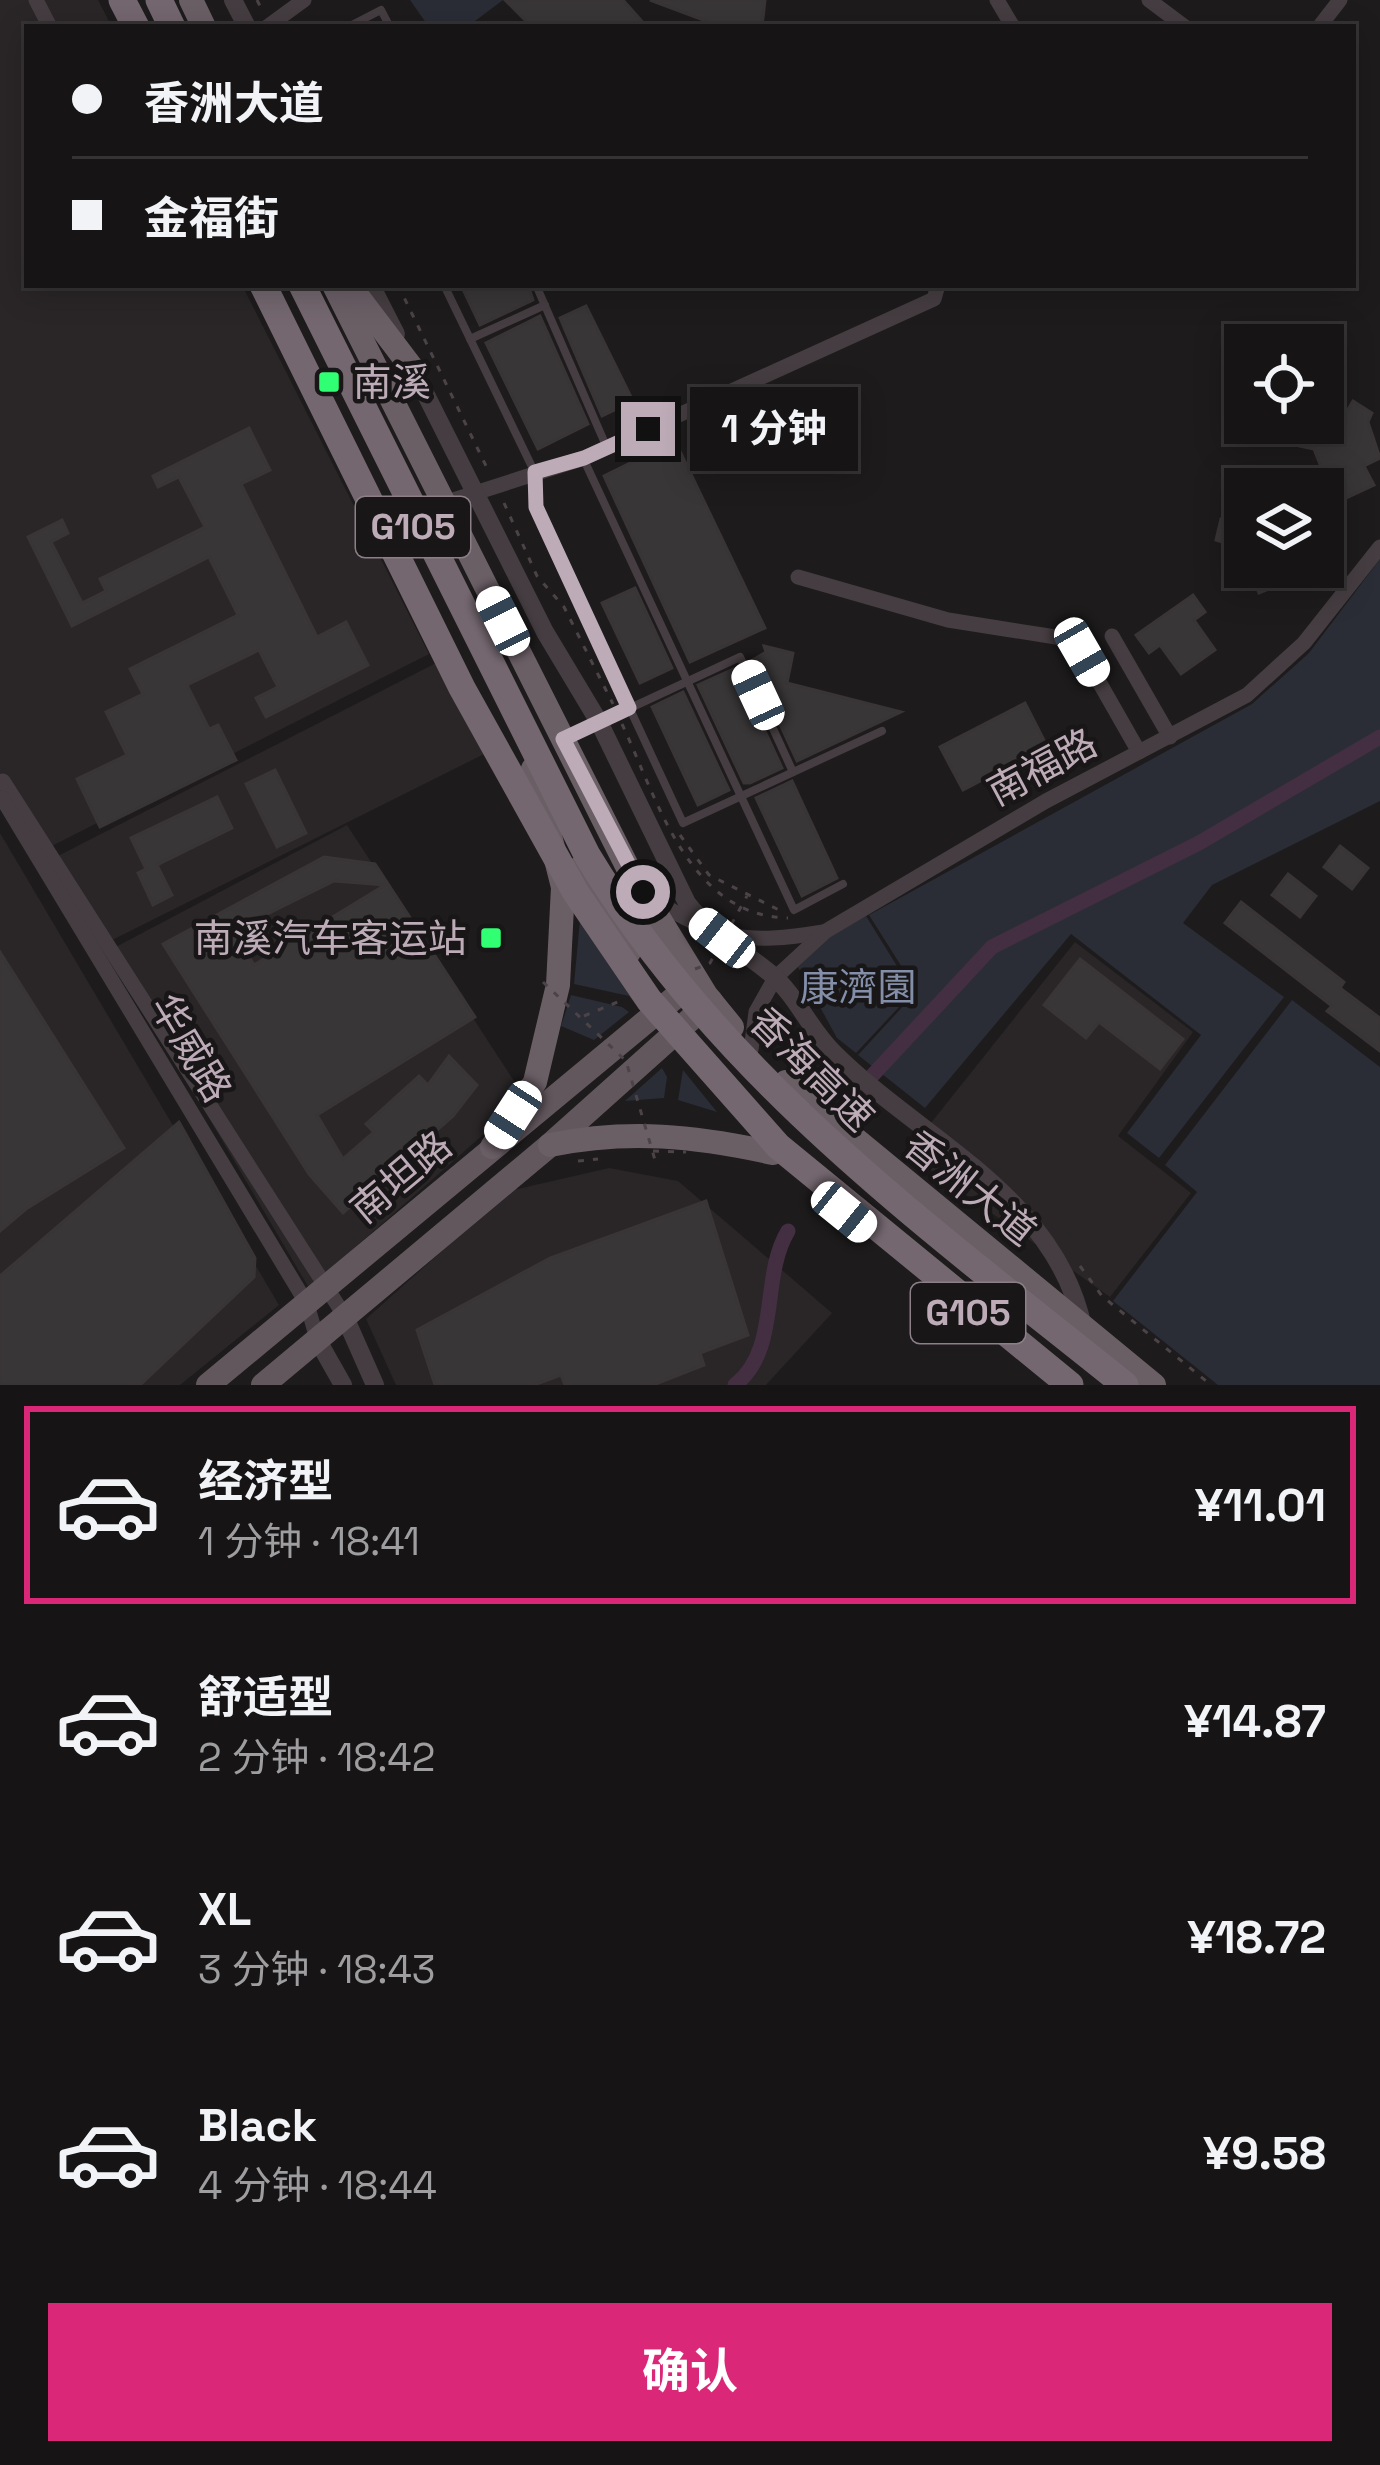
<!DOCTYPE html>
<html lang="zh">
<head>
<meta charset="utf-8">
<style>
  body { margin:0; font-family:"Space Grotesk","Noto Sans SC",sans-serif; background:#232122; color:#f1f3f6; height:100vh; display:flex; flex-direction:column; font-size:45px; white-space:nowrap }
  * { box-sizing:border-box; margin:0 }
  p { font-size:39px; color:#9e9ea0 }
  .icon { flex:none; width:66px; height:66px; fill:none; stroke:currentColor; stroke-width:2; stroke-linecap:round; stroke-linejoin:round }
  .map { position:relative; height:1385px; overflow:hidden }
  .panel { display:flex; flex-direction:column; background:#161415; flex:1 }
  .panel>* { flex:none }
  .guide { position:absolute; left:24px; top:24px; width:1332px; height:264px; border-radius:0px; box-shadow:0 6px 30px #0003,0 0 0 3px #353334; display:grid; align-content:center; height:264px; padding:0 48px; background:#161415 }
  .fabs { position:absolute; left:1224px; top:324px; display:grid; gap:24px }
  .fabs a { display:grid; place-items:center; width:120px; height:120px; border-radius:0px; background:#161415; box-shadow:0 6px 30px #0003,0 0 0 3px #353334; font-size:60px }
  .end { position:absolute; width:54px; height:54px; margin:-27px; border:15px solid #bdacb8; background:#111; box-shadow:0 0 0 6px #111 }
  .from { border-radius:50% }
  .bubble { position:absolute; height:84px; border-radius:0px; background:#161415; box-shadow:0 6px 30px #0003,0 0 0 3px #353334; font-size:39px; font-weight:700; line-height:84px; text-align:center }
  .car { position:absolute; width:36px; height:72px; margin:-36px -18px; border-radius:15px; box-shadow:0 0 9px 3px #0007; background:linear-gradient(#fff 24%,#345 0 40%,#fff 0 76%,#345 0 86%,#fff 0) }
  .guide b { display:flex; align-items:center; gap:42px; height:114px; font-size:45px }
  .guide b+b { border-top:3px solid #353334 }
  .guide i { width:30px; height:30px; background:#f1f3f6 }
  ul { padding:21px 0 0; list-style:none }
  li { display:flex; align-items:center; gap:36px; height:198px; margin:0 24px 18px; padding:0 24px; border:6px solid transparent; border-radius:0px }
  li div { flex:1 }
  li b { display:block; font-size:45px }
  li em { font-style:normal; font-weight:700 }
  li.on { border-color:#db2777 }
  li>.icon { width:108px; height:108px; stroke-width:1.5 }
  .action { display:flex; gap:24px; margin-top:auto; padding:24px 48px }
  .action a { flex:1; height:138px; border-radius:0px; background:#db2777; color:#fff; font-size:48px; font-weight:700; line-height:138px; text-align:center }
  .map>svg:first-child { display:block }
  .built { fill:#2a2628 }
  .green { fill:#2a2d36 }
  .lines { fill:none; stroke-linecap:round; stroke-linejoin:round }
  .canal { stroke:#432f41; stroke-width:15 }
  .building { fill:#393637; stroke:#393436; stroke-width:3; fill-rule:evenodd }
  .path { stroke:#4c4349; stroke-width:3; stroke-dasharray:6 9; stroke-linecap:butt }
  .service { stroke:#453d41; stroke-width:8 }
  .minor { stroke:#453d41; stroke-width:15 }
  .tertiary { stroke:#453d41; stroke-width:18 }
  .primary { stroke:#62575d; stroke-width:24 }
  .trunk { stroke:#6b5f66; stroke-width:24 }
  .motorway { stroke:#74676f; stroke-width:27 }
  .path-bridge { stroke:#4c4349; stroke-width:3; stroke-dasharray:6 9; stroke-linecap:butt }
  .motorway-bridge { stroke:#74676f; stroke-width:27 }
  .route { stroke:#bdacb8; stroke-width:15 }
  .poi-dot { fill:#31ff73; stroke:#181617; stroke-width:4.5 }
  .labels { text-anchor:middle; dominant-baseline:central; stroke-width:9; stroke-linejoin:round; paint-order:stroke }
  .shield { fill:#181617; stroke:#8c7f88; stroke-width:3 }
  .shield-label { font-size:36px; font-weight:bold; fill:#bdacb8 }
  .poi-label { font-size:39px; fill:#bdacb8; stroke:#181617; text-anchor:start }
  .street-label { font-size:39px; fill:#bdacb8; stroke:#181617 }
  .park-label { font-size:39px; fill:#838ea9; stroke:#181617 }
</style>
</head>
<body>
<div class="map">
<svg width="1380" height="1385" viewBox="0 0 1380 1385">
  <rect width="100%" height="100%" fill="#1d1b1c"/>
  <g class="built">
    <polygon points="0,0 98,0 112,27 27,27 27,285 242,285 429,654 46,849 0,774"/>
    <polygon points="438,662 484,754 102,945 50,860"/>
    <polygon points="347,825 516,1084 484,1134 309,1288 110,950"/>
    <polygon points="0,833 279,1305 180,1385 0,1385"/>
    <polygon points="1075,942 1193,1032 1118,1136 1191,1193 1110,1297 907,1153"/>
    <polygon points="609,1168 678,1181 832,1313 766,1385 396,1385 366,1319 509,1191"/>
  </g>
  <g class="green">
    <polygon points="410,0 503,0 467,27 429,27"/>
    <polygon points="1380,559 1380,801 1212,885 1183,923 1284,997 1159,1158 1127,1133 1201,1035 1071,934 925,1108 858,1055 917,991 869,915 1252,704 1309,653"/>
    <polygon points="581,909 637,1006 629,996 574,984"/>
    <polygon points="866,916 913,992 856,1053 837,1038 798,967 831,936"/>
    <polygon points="571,995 622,1007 629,1012 594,1040 561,1026"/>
    <polygon points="1292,1000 1380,1067 1380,1385 1218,1385 1113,1301 1197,1192 1165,1165"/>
    <polygon points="662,1068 667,1077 664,1098 625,1101"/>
    <polygon points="683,1070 717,1112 678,1100"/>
  </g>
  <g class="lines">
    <g class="canal">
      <polyline points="859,1113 870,1078 992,947 1199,843 1380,737"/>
      <path d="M735,1385C781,1349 760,1277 788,1231"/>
    </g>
  </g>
  <g class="building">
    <polygon points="505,0 623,0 647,27 532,27"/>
    <polygon points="650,0 765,0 762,27 722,27"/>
    <polygon points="461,285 528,285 533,300 480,325"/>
    <polygon points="586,306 633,401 602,416 560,318"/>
    <polygon points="540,316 588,424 538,449 486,343"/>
    <polygon points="1353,401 1372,413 1368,422 1380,458 1364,466 1374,485 1344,499 1333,474 1325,477 1314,449 1300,446 1306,425 1337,428"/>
    <polygon points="249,428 270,470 241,484 317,637 346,622 368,665 266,717 256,698 278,687 259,650 187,685 209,729 218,725 236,760 100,827 77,779 127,755 106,712 143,694 130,669 238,615 209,557 72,626 28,537 62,520 68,533 51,542 82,603 106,591 100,579 205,527 179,477 158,487 153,476"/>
    <polygon points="675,441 765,628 690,662 604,476"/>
    <polygon points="1221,519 1245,522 1245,582 1229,544 1216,540"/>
    <polygon points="1248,567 1283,567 1290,580 1259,593"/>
    <polygon points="635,588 672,668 640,683 602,603"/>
    <polygon points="1193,595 1205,612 1194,620 1215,650 1181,674 1160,645 1149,653 1136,635"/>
    <polygon points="764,646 793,653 787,683 901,712 797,761 751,661 766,652"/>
    <polygon points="736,668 782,768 750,783 744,783 698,685"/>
    <polygon points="683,692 729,790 698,805 652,707"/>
    <polygon points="1025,703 1047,746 963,790 940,747"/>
    <polygon points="275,770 306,833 277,847 246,784"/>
    <polygon points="792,781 837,878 802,896 756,798"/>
    <polygon points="217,797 232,828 157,865 172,895 153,905 138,873 146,869 131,838"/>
    <polygon points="1340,846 1368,868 1352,889 1324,867"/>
    <path d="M324,857L375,864L475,1017L317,1115L343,1159L374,1132L366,1124L419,1076L428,1085L449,1056L477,1085L453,1116L343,1213L309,1174L163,944ZM334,881L385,885L254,965L233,931Z"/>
    <polygon points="1288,874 1316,896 1300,917 1272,895"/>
    <polygon points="1241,902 1344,982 1340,988 1380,1018 1380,1051 1327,1011 1332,1006 1225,923"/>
    <polygon points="0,952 124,1148 26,1209 0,1231"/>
    <polygon points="1080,959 1183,1039 1160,1069 1099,1022 1086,1038 1044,1005"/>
    <polygon points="179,1122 255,1258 254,1277 140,1385 0,1385 0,1276"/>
    <polygon points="706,1201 748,1335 700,1353 704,1365 653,1385 565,1385 561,1375 534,1385 435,1385 417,1330 550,1258"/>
  </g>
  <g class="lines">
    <g class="path">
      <polyline points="257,0 262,10"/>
      <polyline points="398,285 489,472"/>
      <polyline points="504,503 537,576 564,607 613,704"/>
      <path d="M622,724C657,798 688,916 788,918"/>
      <polyline points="680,835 709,875 785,913"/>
      <polyline points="578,1161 598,1159"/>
      <polyline points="1080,1266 1102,1296 1211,1385"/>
    </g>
    <g class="service">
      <polyline points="348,27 381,10 390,27"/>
      <polyline points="444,285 535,473 536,507 683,823 882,731"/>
      <polyline points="536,285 607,448"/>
      <polyline points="470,339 545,305"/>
      <polyline points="584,460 794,910 843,884"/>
      <polyline points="568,737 740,657 793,772"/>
    </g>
    <g class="minor">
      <polyline points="36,0 50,27"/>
      <polyline points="997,0 1013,27"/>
      <polyline points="1149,0 1185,27"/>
      <polyline points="267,27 304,0"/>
      <polyline points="1319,27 1340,0"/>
      <polyline points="444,503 584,458 934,299 938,285"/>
      <polyline points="798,577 948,620 1062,638 1082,652 1139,752"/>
      <polyline points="1112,636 1170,737"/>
      <polyline points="3,781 344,1315"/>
      <polyline points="2,798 307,1304 317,1339"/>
      <path d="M649,896C715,940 746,945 823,932"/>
      <polyline points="751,1050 756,1012 775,978 826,931 1046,801 1247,695 1304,643 1380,547"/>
    </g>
    <g class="tertiary">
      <polyline points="233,0 247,27"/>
      <polyline points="371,285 396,334"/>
      <path d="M411,365L545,632L599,722L687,903C710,933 742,950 771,974C797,996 810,1030 834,1053C920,1139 1055,1195 1083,1327"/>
      <polyline points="344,1315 375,1385"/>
      <polyline points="317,1339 343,1385"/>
    </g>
    <g class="primary">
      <polyline points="208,1385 696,980"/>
      <polyline points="263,1385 550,1145 711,1001"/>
    </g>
    <g class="trunk">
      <polyline points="191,0 204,27"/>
      <polyline points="334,285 627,866 706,995 732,1027"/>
      <polyline points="349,285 415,372"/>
      <polyline points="581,867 629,952"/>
      <polyline points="786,1082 1154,1385"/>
      <path d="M550,1145C629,1129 695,1136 773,1153"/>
      <polyline points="492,1147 535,1082 558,985 563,887 533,769"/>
    </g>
    <g class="motorway">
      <polyline points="122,0 136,27"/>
      <polyline points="159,0 172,27"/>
    </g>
    <g class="path-bridge">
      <polyline points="695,969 710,963 747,896"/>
      <polyline points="543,982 626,1061 655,1160"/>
      <polyline points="584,1016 625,999"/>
      <polyline points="653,1151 686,1152"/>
    </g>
    <g class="motorway-bridge">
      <polyline points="263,285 462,688 576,893 649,1000 778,1146 1070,1385"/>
      <path d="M302,285L587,855C720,1076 927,1226 1125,1385"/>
    </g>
  </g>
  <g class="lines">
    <polyline class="route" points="643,892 563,739 629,708 536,507 535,472 584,458 648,429"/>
  </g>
  <g class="poi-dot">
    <rect x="317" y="370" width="24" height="24" rx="6"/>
    <rect x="479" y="926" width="24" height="24" rx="6"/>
  </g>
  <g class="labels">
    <g class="shield">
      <rect x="356" y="497" width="114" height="60" rx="9"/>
      <rect x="911" y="1283" width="114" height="60" rx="9"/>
    </g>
    <g class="shield-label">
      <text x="413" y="527">G105</text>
      <text x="968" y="1313">G105</text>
    </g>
    <g class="poi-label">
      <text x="353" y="382">南溪</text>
      <text x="467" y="938" text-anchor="end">南溪汽车客运站</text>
    </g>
    <g class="street-label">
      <text transform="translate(1042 767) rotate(-28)">南福路</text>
      <text transform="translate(191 1048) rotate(59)">华威路</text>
      <text transform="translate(812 1069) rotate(45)">香海高速</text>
      <text transform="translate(401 1177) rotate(-40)">南坦路</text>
      <text transform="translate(970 1188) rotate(39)">香洲大道</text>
    </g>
    <g class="park-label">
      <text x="858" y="987">康濟園</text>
    </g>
  </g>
</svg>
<div class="fabs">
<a><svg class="icon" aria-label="locate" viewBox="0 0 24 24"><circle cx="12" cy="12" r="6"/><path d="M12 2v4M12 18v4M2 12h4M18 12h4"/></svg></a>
<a><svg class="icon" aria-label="layers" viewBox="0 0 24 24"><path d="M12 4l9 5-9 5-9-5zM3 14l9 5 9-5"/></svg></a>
</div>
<i class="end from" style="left:643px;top:892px"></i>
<i class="end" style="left:648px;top:429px"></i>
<div class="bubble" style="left:690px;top:387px;width:168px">1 分钟</div>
<i class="car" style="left:503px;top:621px;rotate:333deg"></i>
<i class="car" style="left:1082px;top:652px;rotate:150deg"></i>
<i class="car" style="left:758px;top:695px;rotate:335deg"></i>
<i class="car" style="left:722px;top:938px;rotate:308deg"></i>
<i class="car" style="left:513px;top:1115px;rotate:213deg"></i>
<i class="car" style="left:844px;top:1212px;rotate:129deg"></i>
<div class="guide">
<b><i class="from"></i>香洲大道</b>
<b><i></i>金福街</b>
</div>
</div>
<section class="panel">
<ul>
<li class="on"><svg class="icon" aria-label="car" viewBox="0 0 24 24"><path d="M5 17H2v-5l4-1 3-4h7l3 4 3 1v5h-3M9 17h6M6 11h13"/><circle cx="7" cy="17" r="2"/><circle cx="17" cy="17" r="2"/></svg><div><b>经济型</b><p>1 分钟 · 18:41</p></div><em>¥11.01</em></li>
<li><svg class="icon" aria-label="car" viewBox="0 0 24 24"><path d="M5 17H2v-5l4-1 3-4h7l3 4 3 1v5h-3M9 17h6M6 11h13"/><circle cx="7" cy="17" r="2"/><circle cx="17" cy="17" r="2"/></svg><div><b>舒适型</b><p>2 分钟 · 18:42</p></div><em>¥14.87</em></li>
<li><svg class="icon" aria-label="car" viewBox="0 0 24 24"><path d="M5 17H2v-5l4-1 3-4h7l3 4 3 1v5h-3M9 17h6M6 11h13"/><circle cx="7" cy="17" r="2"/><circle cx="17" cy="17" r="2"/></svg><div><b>XL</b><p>3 分钟 · 18:43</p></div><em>¥18.72</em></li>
<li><svg class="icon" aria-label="car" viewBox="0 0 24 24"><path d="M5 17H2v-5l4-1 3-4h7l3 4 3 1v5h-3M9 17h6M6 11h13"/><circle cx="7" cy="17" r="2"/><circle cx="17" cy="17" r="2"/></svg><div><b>Black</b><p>4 分钟 · 18:44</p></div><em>¥9.58</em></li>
</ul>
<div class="action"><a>确认</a></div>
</section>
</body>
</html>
